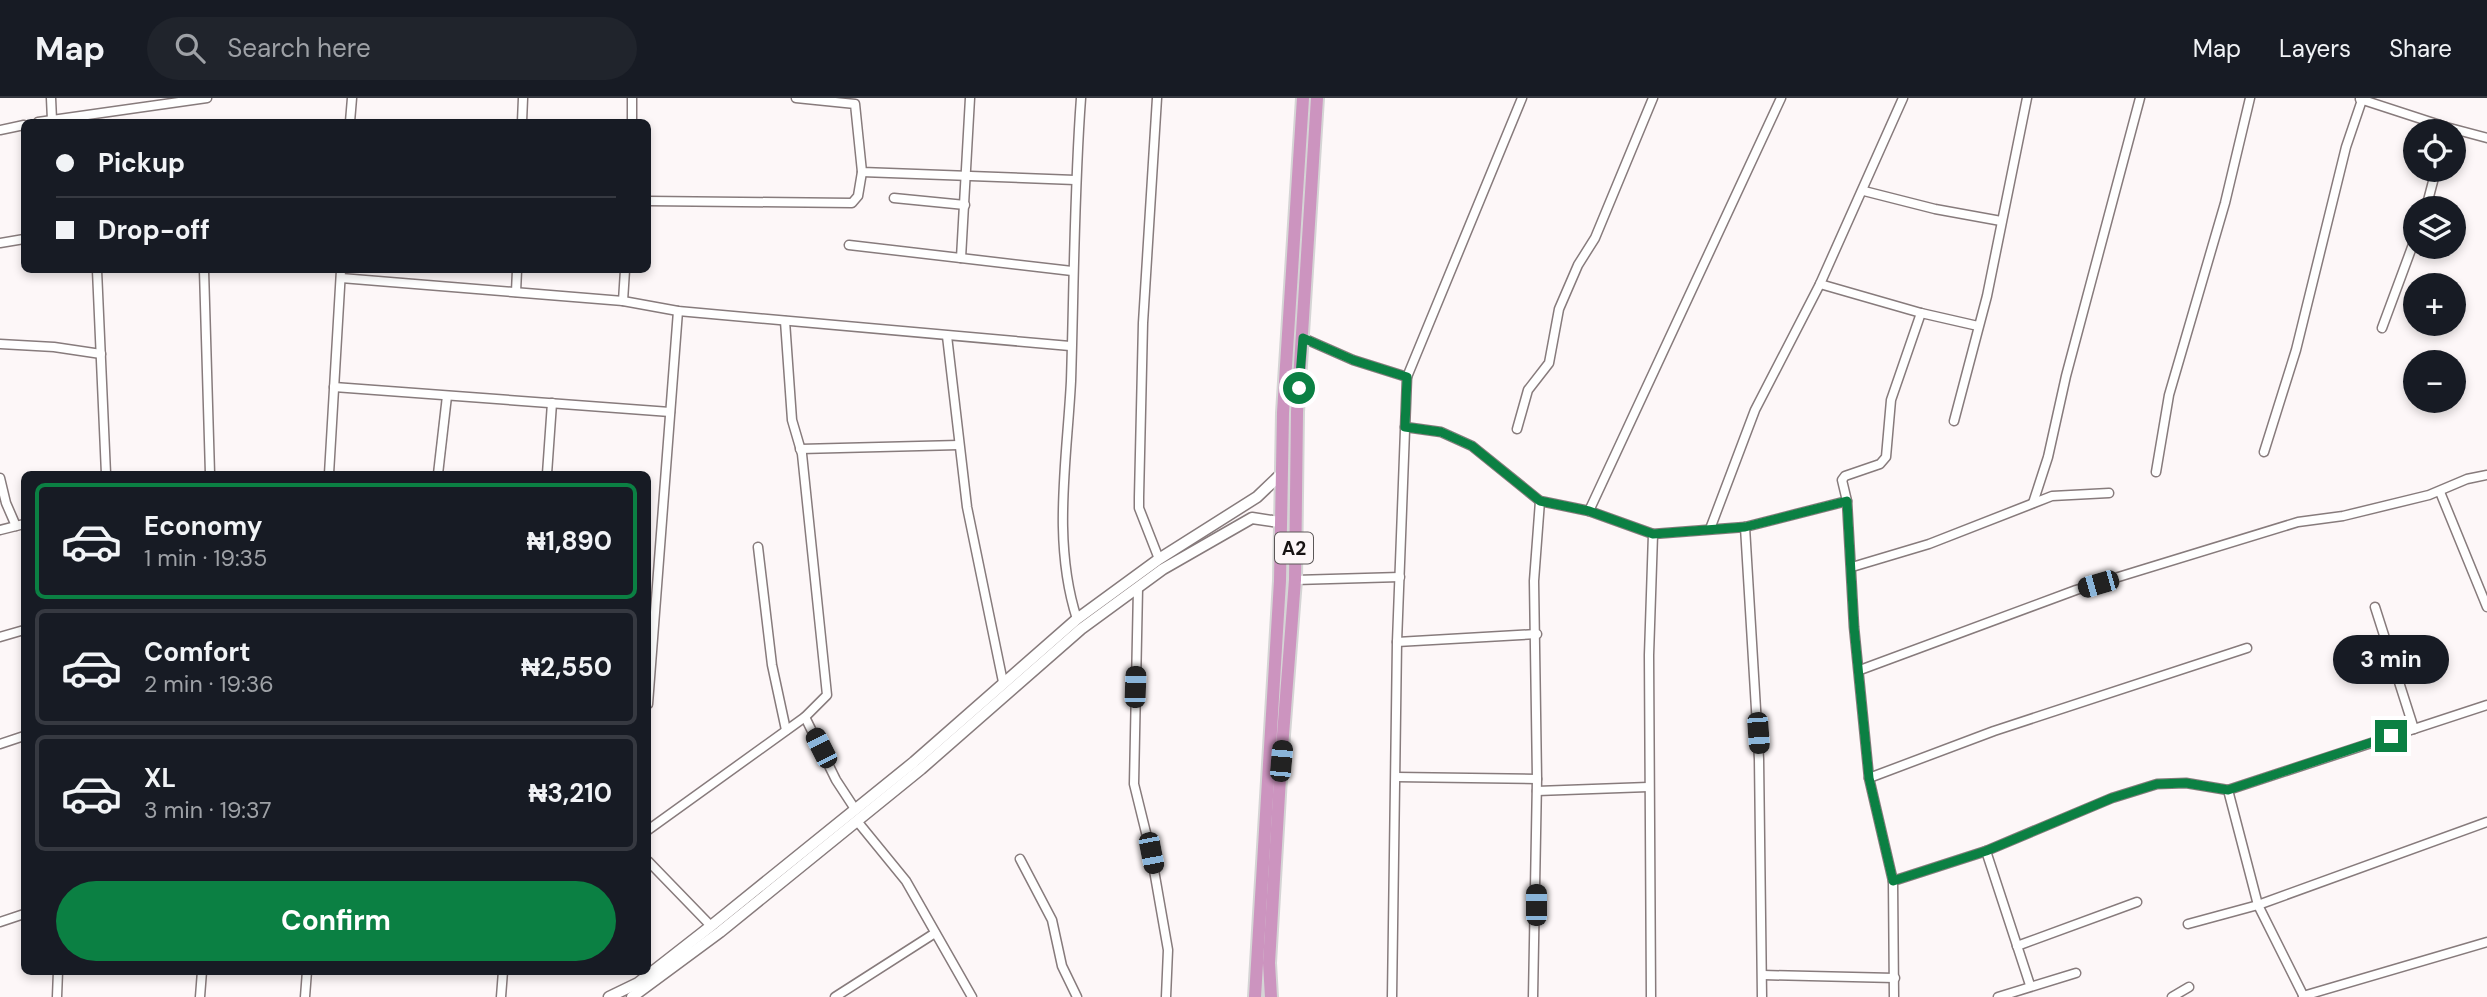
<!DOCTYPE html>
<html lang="en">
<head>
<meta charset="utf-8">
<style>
  body { margin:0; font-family:"DM Sans",sans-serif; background:#20242c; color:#f1f3f6; height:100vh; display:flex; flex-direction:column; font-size:26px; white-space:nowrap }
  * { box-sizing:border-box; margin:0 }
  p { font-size:23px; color:#9ea1a6 }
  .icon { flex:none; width:38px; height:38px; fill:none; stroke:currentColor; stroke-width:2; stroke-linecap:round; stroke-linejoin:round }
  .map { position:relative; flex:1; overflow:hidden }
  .side { position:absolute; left:21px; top:373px; width:630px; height:504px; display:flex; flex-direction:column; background:#171b24; border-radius:10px; box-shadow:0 4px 10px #0003 }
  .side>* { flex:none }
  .guide { position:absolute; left:21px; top:21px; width:630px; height:154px; border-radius:10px; box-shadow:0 4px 10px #0003; display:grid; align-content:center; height:154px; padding:0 35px; background:#171b24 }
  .buttons { position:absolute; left:2403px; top:21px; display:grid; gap:14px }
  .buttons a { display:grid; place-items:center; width:63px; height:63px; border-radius:50%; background:#171b24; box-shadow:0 4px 10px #0003; font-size:35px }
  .end { position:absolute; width:32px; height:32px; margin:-16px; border:9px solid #0b8043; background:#fff; box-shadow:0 0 0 4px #fff }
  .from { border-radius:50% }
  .bubble { position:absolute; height:49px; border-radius:24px; background:#171b24; box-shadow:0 4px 10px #0003; font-size:23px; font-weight:700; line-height:49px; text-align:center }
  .car { position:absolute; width:21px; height:42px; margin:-21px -10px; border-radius:9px; box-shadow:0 0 5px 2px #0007; background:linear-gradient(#222 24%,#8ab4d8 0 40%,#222 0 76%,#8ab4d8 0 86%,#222 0) }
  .guide b { display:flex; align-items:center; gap:24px; height:66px; font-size:26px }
  .guide b+b { border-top:2px solid #363941 }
  .guide i { width:18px; height:18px; background:#f1f3f6 }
  ul { padding:12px 0 0; list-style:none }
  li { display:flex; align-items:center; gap:21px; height:116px; margin:0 14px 10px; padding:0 21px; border:4px solid #363941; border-radius:10px }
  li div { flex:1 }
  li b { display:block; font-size:26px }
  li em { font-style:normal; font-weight:700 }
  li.on { border-color:#0b8043 }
  li>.icon { width:63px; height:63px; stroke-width:1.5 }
  .primary-button { display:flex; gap:14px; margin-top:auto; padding:14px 35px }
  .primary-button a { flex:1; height:80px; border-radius:42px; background:#0b8043; color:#fff; font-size:28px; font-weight:700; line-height:80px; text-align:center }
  header { display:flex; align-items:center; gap:42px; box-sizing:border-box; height:98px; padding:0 35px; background:#171b24; border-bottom:2px solid #363941 }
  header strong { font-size:33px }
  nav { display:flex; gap:38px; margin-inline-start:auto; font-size:24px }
  .search { width:490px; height:63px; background:#20242c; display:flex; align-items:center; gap:18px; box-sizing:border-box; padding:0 24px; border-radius:38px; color:#9ea1a6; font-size:26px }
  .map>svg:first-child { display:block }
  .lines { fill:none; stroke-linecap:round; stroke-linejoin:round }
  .minor-casing { stroke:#877b7c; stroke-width:11 }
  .tertiary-casing { stroke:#877b7c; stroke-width:13 }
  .trunk-casing { stroke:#d5d5d5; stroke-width:16 }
  .minor { stroke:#fff; stroke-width:8 }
  .tertiary { stroke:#fff; stroke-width:10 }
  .trunk { stroke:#cc94bf; stroke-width:12 }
  .route { stroke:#0b8043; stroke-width:9 }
  .labels { text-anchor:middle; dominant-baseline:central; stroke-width:7; stroke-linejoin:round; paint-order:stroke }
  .shield { fill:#fdf7f8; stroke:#5c5758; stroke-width:2 }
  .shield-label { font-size:19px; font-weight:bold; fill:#171313 }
</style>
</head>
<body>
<header>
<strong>Map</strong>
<div class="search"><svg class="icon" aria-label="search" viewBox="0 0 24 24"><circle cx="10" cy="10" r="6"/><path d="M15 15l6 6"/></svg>Search here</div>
<nav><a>Map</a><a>Layers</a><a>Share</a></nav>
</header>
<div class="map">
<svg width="2487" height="899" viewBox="0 0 2487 899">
  <rect width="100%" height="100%" fill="#fdf7f8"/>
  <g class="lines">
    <g class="minor-casing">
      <g id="minor">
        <polyline points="51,0 52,22"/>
        <polyline points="796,0 855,6 862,74 1075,82"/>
        <polyline points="1157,0 1143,225 1139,399 1139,410 1159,461"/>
        <polyline points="2360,1 2446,29 2445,33"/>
        <polyline points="38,24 207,0"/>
        <polyline points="350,24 352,0"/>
        <polyline points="522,24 523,0"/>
        <polyline points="632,24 632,0"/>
        <polyline points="2446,29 2487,40"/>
        <polyline points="0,32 24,27"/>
        <polyline points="1864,93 1935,111 2001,123"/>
        <polyline points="894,100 965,107"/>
        <polyline points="648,103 852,105 858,98 862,74"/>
        <polyline points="2426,110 2436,72"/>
        <polyline points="0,145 24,141"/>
        <polyline points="849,147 1072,173"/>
        <polyline points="961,160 970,0"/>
        <polyline points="97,172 106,376"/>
        <polyline points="204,172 210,376"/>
        <polyline points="341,180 623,203 678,213 1070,248"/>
        <polyline points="1820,186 1921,215 1978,228"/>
        <polyline points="516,194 517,172"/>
        <polyline points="623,203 625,172"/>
        <polyline points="2382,230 2415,141"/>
        <polyline points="947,238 967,409 1003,584"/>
        <polyline points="1303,240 1353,262 1407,279"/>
        <polyline points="0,246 54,249 101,256"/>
        <polyline points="334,289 670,314"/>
        <polyline points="1954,323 1987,198 2027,0"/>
        <polyline points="1405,329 1441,334 1472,348 1540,403 1589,413 1653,436 1745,429 1847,403"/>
        <polyline points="1517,331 1528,292 1549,265 1559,211 1578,167 1595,140 1653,0"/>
        <polyline points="800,351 959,347"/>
        <polyline points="2264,354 2296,252 2346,49 2362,2"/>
        <polyline points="2156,374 2169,297 2225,105 2250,0"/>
        <polyline points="329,376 341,172"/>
        <polyline points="438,376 447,298"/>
        <polyline points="547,376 552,305"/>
        <polyline points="0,380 6,405 16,428"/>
        <polyline points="2440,394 2487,509"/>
        <polyline points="2033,405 2048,359 2066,278 2140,0"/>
        <polyline points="1589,413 1781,0"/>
        <polyline points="1745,429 1759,661 1762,899"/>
        <polyline points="1710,431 1755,312 1820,186 1903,0"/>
        <polyline points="0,432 24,426"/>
        <polyline points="758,449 772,567 786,632"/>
        <polyline points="1852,469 1929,446 2052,398 2109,395"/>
        <polyline points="1295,482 1400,479"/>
        <polyline points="1138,490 1134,686 1151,755 1168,852 1166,899"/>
        <polyline points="2375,509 2414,631"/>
        <path d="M1077,521C1052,444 1067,362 1071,283C1074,189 1074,94 1081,0"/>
        <polyline points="0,539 24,532"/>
        <polyline points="1397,544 1537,536"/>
        <polyline points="1860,572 2076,492 2298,424 2343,418 2429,397 2467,381 2487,377"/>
        <polyline points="648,606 678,213"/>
        <polyline points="805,619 836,682 855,711"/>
        <polyline points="0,646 24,638"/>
        <polyline points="1396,679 1537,681"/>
        <polyline points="1869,680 1994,633 2247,550"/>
        <polyline points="2228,692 2258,807 2304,899"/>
        <polyline points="1537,693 1648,689"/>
        <polyline points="857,723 906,783 972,899"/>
        <polyline points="648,732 805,619 827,597 802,356 792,322 785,223"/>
        <polyline points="1986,753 2030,887"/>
        <polyline points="1020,761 1052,822 1062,868 1077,899"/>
        <polyline points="648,763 711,828"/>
        <polyline points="1893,783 1986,753 2112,700 2157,686 2186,685 2228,692 2487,607"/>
        <polyline points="0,824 24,816"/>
        <polyline points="2188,826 2258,807 2487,724"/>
        <polyline points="2017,848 2137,804"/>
        <polyline points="1763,877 1895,880"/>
        <polyline points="2303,898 2487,844"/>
        <polyline points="57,899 58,873"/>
        <polyline points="200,899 202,873"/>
        <polyline points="305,899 307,873"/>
        <polyline points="501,899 503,873"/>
        <polyline points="835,899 935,835"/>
        <polyline points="1392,899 1397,544 1407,279 1522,0"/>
        <polyline points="1533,899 1537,681 1534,483 1540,403"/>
        <polyline points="1651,899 1649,557 1653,436"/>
        <polyline points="1894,899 1893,783 1869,680 1854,529 1847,403 1842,382 1845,378 1880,366 1886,359 1891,302 1921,215"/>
        <polyline points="1998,899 2076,875"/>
        <polyline points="2172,899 2189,889"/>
      </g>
    </g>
    <g class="tertiary-casing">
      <g id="tertiary">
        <polyline points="609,899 638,885 711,828 914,664 1077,521 1159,461 1257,399 1280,377"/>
        <polyline points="632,899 720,834 921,671 1081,531 1163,471 1252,420 1279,424"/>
      </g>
    </g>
    <g class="trunk-casing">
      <g id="trunk">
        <polyline points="1255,899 1280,483 1283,315 1303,0"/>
        <polyline points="1271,899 1269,865 1281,663 1295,482 1297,314 1317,0"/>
      </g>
    </g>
    <use href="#minor" class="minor"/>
    <use href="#tertiary" class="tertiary"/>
    <use href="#trunk" class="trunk"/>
  </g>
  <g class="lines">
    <polyline class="route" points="1299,290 1303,240 1353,262 1407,279 1405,329 1441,334 1472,348 1540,403 1589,413 1653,436 1745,429 1847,403 1854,529 1869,680 1893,783 1986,753 2112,700 2157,686 2186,685 2228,692 2391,638"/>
  </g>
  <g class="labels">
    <rect class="shield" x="1275" y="434.5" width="38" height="31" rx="5"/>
    <g class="shield-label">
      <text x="1294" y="450">A2</text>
    </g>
  </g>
</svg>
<div class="buttons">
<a><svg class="icon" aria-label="locate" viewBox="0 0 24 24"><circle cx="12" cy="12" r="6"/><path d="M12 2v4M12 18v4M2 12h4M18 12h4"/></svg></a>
<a><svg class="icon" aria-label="layers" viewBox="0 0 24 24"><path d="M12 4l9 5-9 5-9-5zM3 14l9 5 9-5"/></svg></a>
<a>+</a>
<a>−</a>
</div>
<i class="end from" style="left:1299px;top:290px"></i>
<i class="end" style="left:2391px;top:638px"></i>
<div class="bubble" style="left:2333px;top:537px;width:116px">3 min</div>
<i class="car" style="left:2098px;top:486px;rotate:254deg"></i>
<i class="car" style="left:1135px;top:589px;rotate:2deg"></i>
<i class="car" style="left:1758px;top:635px;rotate:176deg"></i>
<i class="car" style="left:821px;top:650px;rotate:333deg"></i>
<i class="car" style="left:1281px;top:663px;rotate:5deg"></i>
<i class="car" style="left:1151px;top:755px;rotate:169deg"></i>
<i class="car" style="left:1536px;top:807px;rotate:0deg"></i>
<div class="guide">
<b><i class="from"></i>Pickup</b>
<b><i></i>Drop-off</b>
</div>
<section class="side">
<ul>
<li class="on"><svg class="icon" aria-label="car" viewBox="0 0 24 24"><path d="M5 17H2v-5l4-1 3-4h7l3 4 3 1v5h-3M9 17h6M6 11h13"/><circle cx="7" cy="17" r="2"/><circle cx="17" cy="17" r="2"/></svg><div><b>Economy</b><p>1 min · 19:35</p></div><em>₦1,890</em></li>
<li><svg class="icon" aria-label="car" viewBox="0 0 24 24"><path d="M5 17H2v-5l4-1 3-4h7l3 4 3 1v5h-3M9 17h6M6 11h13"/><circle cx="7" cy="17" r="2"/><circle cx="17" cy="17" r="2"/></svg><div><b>Comfort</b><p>2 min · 19:36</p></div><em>₦2,550</em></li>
<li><svg class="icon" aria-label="car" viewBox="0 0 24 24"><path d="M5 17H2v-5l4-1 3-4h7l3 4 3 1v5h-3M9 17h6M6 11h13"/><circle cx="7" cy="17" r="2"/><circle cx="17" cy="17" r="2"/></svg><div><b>XL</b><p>3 min · 19:37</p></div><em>₦3,210</em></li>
</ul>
<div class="primary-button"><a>Confirm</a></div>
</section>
</div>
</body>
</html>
